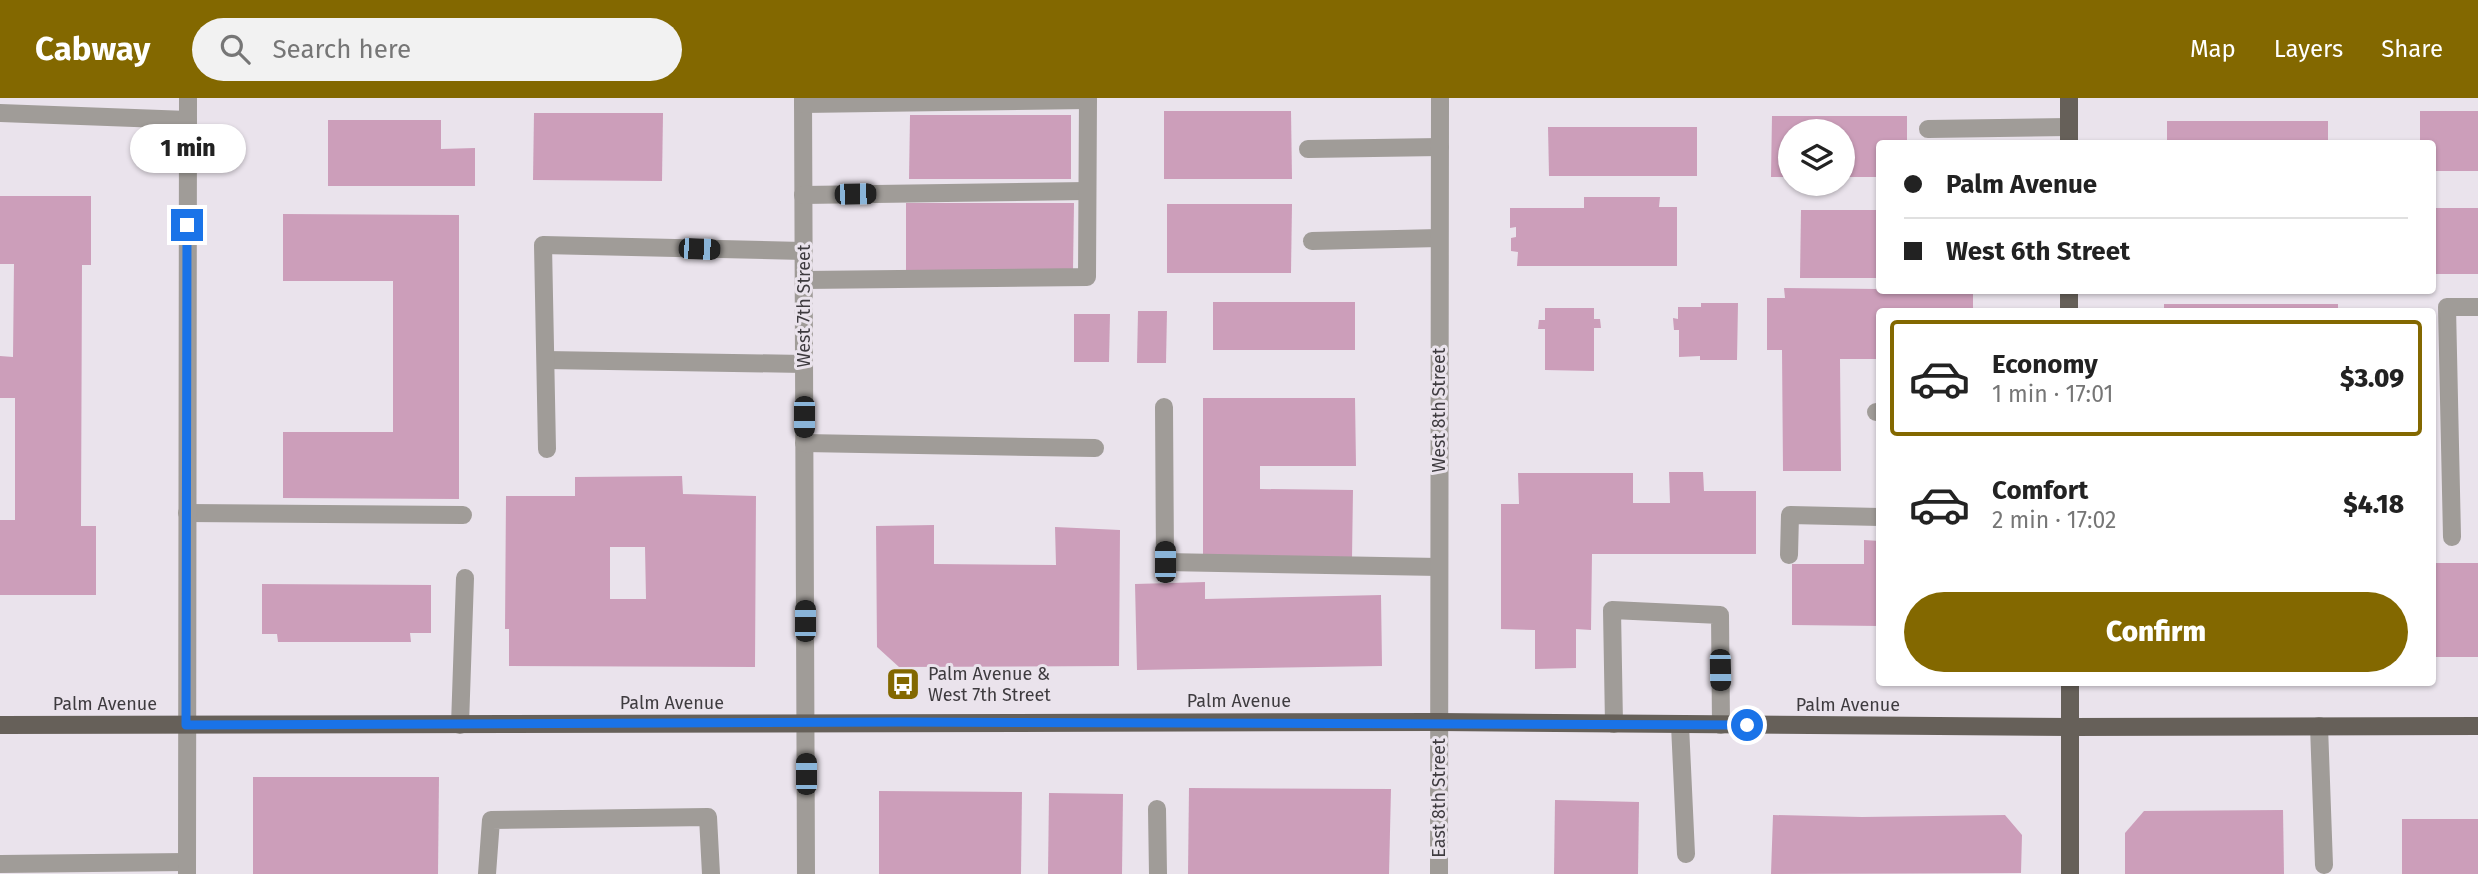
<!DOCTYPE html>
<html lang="en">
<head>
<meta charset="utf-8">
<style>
  body { margin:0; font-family:"Fira Sans",sans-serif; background:#f2f2f2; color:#222; height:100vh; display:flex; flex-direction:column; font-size:26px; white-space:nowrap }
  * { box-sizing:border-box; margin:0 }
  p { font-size:23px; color:#767676 }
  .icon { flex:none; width:38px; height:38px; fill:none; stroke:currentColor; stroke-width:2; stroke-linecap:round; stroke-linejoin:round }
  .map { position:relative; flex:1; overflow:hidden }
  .drawer { position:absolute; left:1876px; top:210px; width:560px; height:378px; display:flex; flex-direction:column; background:#fff; border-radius:7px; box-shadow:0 2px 5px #0004 }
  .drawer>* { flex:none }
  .banner { position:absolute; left:1876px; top:42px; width:560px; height:154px; border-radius:7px; box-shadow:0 2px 5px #0004; display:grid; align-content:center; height:154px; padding:0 28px; background:#fff }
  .tools { position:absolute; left:1778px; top:21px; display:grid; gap:14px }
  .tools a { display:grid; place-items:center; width:77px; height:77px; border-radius:50%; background:#fff; box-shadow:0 2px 5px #0004; font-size:35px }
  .end { position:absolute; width:32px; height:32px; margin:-16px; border:9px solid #1a73e8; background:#fff; box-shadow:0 0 0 4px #fff }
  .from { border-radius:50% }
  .bubble { position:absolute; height:49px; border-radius:24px; background:#fff; box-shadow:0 2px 5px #0004; font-size:23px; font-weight:800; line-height:49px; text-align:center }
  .car { position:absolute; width:21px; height:42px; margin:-21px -10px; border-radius:9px; box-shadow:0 0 5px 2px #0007; background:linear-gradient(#222 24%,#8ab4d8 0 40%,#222 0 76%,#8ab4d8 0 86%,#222 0) }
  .banner b { display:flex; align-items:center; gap:24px; height:66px; font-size:26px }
  .banner b+b { border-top:2px solid #e0e0e0 }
  .banner i { width:18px; height:18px; background:#222 }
  ul { padding:12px 0 0; list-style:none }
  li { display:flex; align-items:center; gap:21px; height:116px; margin:0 14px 10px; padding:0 14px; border:4px solid transparent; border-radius:7px }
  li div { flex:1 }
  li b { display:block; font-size:26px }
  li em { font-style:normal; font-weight:800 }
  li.current { border-color:#836800 }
  li>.icon { width:63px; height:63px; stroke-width:1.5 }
  .primary-button { display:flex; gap:14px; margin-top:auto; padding:14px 28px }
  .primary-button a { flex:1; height:80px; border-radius:42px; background:#836800; color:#fff; font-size:28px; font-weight:800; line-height:80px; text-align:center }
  header { display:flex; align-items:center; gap:42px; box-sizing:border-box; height:98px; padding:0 35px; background:#836800; color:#fff }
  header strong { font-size:33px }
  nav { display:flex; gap:38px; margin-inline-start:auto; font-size:24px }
  .search { width:490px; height:63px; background:#f2f2f2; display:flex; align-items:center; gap:18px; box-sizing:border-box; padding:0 24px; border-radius:38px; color:#767676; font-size:26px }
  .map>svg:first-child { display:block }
  .building { fill:#cc9eba; fill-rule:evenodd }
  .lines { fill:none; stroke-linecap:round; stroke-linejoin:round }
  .minor { stroke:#a09c98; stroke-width:18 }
  .major { stroke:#666059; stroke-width:18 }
  .route { stroke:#1a73e8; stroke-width:9 }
  .labels { text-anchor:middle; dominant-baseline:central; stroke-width:6; stroke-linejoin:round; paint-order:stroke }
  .street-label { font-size:18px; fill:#3e3b3f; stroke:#eae3ec }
  .poi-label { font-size:18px; fill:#3e3b3f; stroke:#eae3ec; text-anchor:start }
</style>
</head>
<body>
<header>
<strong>Cabway</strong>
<div class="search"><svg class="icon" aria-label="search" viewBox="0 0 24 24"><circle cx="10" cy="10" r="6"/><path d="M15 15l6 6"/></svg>Search here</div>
<nav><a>Map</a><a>Layers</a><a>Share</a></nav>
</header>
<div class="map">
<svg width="2478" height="776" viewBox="0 0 2478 776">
  <rect width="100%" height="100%" fill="#eae3ec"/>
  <g class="building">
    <polygon points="1164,13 1291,13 1292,81 1164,81"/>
    <polygon points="2420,13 2478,13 2478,73 2432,73 2432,46 2420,46"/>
    <polygon points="534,15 663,15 662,83 533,82"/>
    <polygon points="910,17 1071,17 1071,81 909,81"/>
    <polygon points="1772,18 1907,18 1907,46 1880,46 1880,79 1843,79 1843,33 1790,33 1790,79 1771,79"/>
    <polygon points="328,22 441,22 441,51 475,50 475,88 328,88"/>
    <rect x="2167" y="23" width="161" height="23"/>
    <polygon points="1548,29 1697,29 1697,78 1549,78"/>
    <polygon points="0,98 91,98 91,167 82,167 81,428 96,428 96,497 0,497 0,422 15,422 15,300 0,300 0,258 13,259 14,166 0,166"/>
    <polygon points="1584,99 1660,99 1659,109 1677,109 1677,168 1517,168 1518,154 1511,153 1511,140 1516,139 1516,129 1510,130 1510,110 1584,110"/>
    <polygon points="906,105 1074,105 1073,172 906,172"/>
    <polygon points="1167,106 1292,106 1291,175 1167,175"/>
    <rect x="2432" y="110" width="46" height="66"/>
    <polygon points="1801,112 1880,112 1880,180 1800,180"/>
    <polygon points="283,116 459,117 459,401 283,400 283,334 393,334 393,183 283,183"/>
    <polygon points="1784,190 1973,192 1973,214 1880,214 1880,261 1840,261 1841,373 1783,373 1782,252 1767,252 1767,200 1785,200"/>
    <rect x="1213" y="204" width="142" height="48"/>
    <polygon points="1701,205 1738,205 1737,262 1700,262 1700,258 1679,259 1679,232 1674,232 1673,220 1678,221 1678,209 1701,209"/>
    <rect x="2164" y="206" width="174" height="8"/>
    <polygon points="1545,210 1594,210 1594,221 1600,221 1601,230 1594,230 1594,273 1545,272 1545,231 1538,231 1539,222 1545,222"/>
    <polygon points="1138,213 1167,213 1166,265 1137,265"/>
    <polygon points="1074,216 1110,216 1109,264 1074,264"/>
    <polygon points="1203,300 1355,300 1356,368 1260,368 1260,391 1353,392 1352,461 1203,461"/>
    <polygon points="1669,374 1703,374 1704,393 1756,393 1756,456 1592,456 1591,532 1576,531 1576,570 1535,571 1535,532 1501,531 1501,406 1519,406 1518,375 1633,375 1633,405 1670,405"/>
    <path d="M682,378L683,396L756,398L755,569L509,568V531H505L506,398H575V379ZM610,449H645L646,501H610Z"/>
    <polygon points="934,427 934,466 1056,467 1055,429 1120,432 1119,568 899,569 877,549 876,428"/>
    <polygon points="1864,442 1880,443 1880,528 1792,527 1792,466 1864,466"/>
    <rect x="2432" y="465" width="46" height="94"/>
    <polygon points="1205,484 1205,501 1381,497 1382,568 1137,572 1135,486"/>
    <polygon points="262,486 431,487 431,535 410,535 411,544 278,544 277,536 262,536"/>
    <polygon points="253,679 439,679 438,776 253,776"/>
    <polygon points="1189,690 1391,691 1389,776 1188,776"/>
    <polygon points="879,693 1022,694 1021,776 879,776"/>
    <polygon points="1049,695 1123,696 1122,776 1048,776"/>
    <polygon points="1555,702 1639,704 1638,776 1554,776"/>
    <polygon points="2283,712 2284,776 2125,776 2125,735 2144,713"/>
    <polygon points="1773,717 1862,719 2005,717 2022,737 2021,775 1771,776"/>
    <rect x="2402" y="721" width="76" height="55"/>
  </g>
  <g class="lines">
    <g class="minor">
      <polyline points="803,0 806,776"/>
      <polyline points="803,6 1088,2"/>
      <polyline points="0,15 188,22"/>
      <polyline points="1928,31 2069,29"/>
      <polyline points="1308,51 1440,49"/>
      <polyline points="803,97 1087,93"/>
      <polyline points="1312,143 1439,140"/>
      <polyline points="804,182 1087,179 1088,0"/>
      <polyline points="546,262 804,266"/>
      <polyline points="1164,309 1165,464 1439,469"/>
      <polyline points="1876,314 1880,314"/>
      <polyline points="804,345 1095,350"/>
      <polyline points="547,351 543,147 803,153"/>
      <polyline points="187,415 463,417"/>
      <polyline points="2452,439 2447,209 2478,209"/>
      <polyline points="1789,457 1790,417 1880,419"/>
      <polyline points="1614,626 1612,512 1720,517 1721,627"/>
      <polyline points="460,627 465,480"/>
      <polyline points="1680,627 1686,756"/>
      <polyline points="2319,628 2324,767"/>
      <polyline points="1157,711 1158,776"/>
      <polyline points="0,766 186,764"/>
      <polyline points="187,776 188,0"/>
      <polyline points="487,776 491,722 708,719 711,776"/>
      <polyline points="1439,776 1440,0"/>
    </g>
    <g class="major">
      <polyline points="2069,46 2069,0"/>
      <polyline points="2069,192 2069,214"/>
      <polyline points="2070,584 2070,776"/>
      <polyline points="0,627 1438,624 2070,629 2478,628"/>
    </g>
  </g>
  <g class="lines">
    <polyline class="route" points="187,127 186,627 900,624 1747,627"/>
  </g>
  <defs>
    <g id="bus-square" transform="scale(1.75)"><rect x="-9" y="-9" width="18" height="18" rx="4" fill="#836800" stroke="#eae3ec"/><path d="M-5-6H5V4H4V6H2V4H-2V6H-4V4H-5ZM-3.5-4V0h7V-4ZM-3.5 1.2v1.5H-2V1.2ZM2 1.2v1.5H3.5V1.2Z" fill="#fff"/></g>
  </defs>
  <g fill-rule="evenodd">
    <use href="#bus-square" x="903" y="586"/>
  </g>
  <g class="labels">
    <g class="street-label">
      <text transform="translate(804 208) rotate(-90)">West 7th Street</text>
      <text transform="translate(1439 312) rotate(-90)">West 8th Street</text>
      <text x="1239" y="603">Palm Avenue</text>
      <text x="672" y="605">Palm Avenue</text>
      <text x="105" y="606">Palm Avenue</text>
      <text x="1848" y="607">Palm Avenue</text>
      <text transform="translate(1439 700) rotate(-90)">East 8th Street</text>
    </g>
    <g class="poi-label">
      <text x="928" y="576">Palm Avenue &amp;<tspan x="928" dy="21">West 7th Street</tspan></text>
    </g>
  </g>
</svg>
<div class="tools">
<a><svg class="icon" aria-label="layers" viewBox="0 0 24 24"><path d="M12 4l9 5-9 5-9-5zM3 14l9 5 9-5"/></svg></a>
</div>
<i class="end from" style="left:1747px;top:627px"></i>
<i class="end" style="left:187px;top:127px"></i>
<div class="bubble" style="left:130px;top:26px;width:116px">1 min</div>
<i class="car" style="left:855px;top:96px;rotate:89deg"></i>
<i class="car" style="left:699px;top:151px;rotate:92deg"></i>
<i class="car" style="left:804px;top:319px;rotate:180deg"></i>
<i class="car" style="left:1165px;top:464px;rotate:0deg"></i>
<i class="car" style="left:805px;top:523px;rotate:0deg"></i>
<i class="car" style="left:1720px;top:572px;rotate:179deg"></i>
<i class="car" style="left:806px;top:676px;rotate:0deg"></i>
<div class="banner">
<b><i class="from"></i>Palm Avenue</b>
<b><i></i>West 6th Street</b>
</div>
<section class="drawer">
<ul>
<li class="current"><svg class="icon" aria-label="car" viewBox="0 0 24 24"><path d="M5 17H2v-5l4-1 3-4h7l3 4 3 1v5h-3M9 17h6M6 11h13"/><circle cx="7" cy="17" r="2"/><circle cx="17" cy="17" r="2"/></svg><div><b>Economy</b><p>1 min · 17:01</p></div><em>$3.09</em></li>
<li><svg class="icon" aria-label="car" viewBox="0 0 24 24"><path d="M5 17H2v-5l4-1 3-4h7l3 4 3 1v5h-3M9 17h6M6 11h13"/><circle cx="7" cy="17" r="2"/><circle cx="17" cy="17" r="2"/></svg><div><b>Comfort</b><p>2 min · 17:02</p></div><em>$4.18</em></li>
</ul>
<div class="primary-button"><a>Confirm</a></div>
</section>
</div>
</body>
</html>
